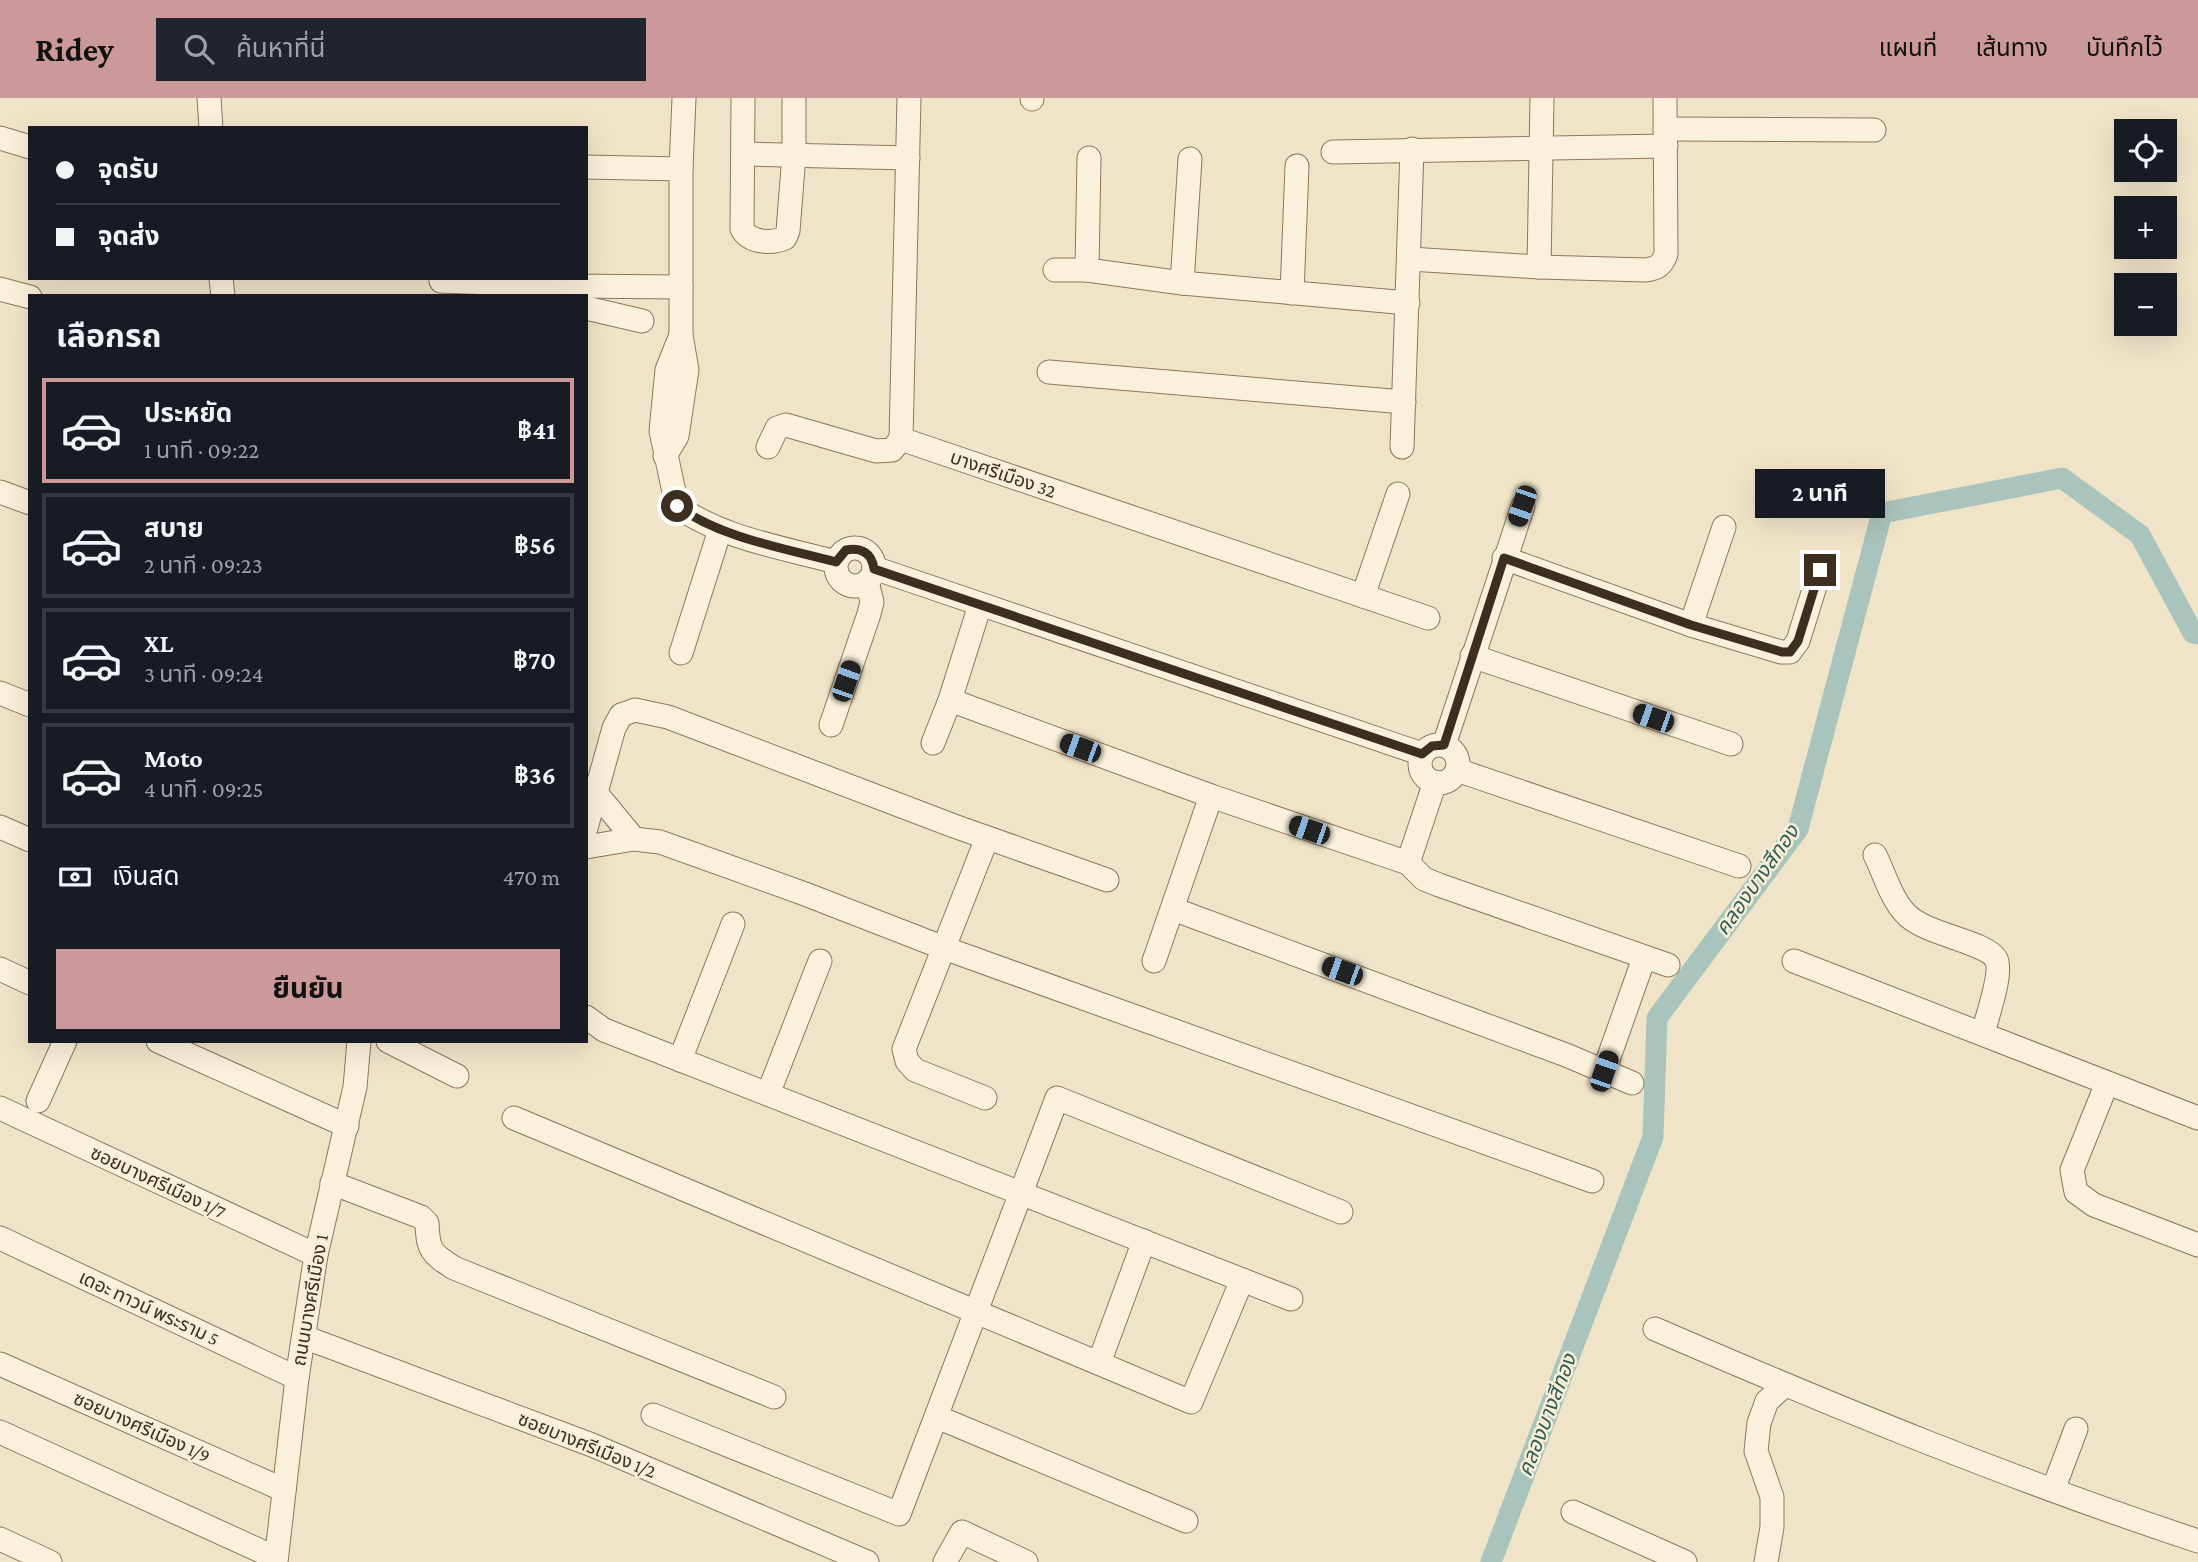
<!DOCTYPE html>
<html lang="th">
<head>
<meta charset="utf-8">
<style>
  body { margin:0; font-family:"Crimson Pro","Noto Sans Thai",serif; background:#20242c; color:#f1f3f6; height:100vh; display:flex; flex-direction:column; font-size:26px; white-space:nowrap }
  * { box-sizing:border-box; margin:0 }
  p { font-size:23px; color:#9ea1a6 }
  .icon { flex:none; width:38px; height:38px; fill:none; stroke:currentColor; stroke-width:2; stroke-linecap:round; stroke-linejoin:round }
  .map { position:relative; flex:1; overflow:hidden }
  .side { position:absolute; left:28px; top:196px; width:560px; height:749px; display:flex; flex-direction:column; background:#171b24; border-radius:0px; box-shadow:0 7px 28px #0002 }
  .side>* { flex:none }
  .hud { position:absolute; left:28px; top:28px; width:560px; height:154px; border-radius:0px; box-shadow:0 7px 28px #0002; display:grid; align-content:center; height:154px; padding:0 28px; background:#171b24 }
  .buttons { position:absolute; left:2114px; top:21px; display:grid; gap:14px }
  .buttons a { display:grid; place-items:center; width:63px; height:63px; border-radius:0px; background:#171b24; box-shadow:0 7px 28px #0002; font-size:35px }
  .end { position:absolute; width:32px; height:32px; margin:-16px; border:9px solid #3d2e20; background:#fff; box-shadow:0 0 0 4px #fff }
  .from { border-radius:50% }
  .bubble { position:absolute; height:49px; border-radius:0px; background:#171b24; box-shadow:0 7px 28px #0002; font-size:23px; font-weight:700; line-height:49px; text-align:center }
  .car { position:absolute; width:21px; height:42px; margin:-21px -10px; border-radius:9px; box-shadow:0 0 5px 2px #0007; background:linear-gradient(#222 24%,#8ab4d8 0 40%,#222 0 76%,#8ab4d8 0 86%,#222 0) }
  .hud b { display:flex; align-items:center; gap:24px; height:66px; font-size:26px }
  .hud b+b { border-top:2px solid #363941 }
  .hud i { width:18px; height:18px; background:#f1f3f6 }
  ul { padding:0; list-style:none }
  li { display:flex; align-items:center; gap:21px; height:105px; margin:0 14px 10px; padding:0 14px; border:4px solid #363941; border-radius:0px }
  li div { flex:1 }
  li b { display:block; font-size:26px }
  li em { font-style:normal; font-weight:700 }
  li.on { border-color:#cc999b }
  li>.icon { width:63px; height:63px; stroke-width:1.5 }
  h2 { padding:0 28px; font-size:32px; line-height:84px }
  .pay { display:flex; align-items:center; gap:18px; height:77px; padding:0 28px; font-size:26px }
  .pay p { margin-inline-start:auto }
  .cta { display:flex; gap:14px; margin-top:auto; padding:14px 28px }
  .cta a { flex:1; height:80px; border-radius:0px; background:#cc999b; color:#111; font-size:28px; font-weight:700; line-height:80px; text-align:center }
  header { display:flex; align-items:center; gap:42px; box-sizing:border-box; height:98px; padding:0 35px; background:#cc999b; color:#111 }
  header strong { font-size:33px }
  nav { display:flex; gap:38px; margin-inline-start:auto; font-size:24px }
  .search { width:490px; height:63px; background:#20242c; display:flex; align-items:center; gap:18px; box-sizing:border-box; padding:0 24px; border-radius:0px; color:#9ea1a6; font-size:26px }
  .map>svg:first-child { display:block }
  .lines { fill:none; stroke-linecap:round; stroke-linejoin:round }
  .canal { stroke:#a9c4bc; stroke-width:21 }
  .minor-casing { stroke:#8d765c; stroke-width:25 }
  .minor { stroke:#faf1dc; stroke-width:23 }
  .route { stroke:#3d2e20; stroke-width:9 }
  .labels { text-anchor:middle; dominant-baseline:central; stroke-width:5; stroke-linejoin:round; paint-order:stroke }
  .street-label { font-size:19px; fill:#3d2e20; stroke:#f7eed8 }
  .water-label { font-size:21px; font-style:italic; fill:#2f5d5a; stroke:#f7eed8 }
</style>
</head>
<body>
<header>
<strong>Ridey</strong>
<div class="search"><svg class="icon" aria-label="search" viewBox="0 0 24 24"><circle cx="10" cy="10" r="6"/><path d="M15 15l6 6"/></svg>ค้นหาที่นี่</div>
<nav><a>แผนที่</a><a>เส้นทาง</a><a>บันทึกไว้</a></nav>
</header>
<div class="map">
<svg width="2198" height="1464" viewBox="0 0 2198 1464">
  <rect width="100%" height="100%" fill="#f0e4c8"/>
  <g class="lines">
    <polyline class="canal" points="1491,1464 1653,1039 1657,920 1798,731 1882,415 2062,380 2140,437 2193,535 2198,536"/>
    <g class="minor-casing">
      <g id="minor">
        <polyline points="209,0 211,30"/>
        <path d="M743,0L742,131C750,145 772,146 785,140L788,133L794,57V0"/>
        <polyline points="909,0 901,341 1428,520"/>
        <polyline points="1032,1 1032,0"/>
        <polyline points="1665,31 1874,32"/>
        <polyline points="0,40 30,49"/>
        <polyline points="1333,54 1666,48"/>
        <polyline points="743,56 908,60"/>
        <polyline points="586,69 681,71"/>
        <path d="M1410,161L1539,169L1646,172C1658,170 1662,167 1666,156L1665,0"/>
        <polyline points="1539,169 1542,0"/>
        <polyline points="1055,172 1087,172 1182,185 1408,205"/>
        <polyline points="1087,172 1089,60"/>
        <polyline points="221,180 223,198"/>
        <polyline points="441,183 568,188 681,189"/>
        <polyline points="1182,185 1190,61"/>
        <polyline points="0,191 30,199"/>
        <polyline points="1292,195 1297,68"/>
        <polyline points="586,210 642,223"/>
        <path d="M681,237L667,272L661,333L677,408C721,440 784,450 836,464"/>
        <polyline points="1049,274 1404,304"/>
        <polyline points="768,349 777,330 786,327 876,353 892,352 901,341"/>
        <polyline points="1402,349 1412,51"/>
        <polyline points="665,358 677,338 687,272 681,237 681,71 684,0"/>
        <polyline points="0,394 30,405"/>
        <circle cx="855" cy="469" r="19"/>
        <polyline points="1504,460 1691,527 1781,554 1790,554 1798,543 1820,472"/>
        <polyline points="874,470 1422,656"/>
        <polyline points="1363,498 1398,396"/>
        <polyline points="1691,527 1724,429"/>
        <polyline points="681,555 720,432"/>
        <polyline points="1472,558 1731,646"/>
        <polyline points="0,595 30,607"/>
        <polyline points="950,602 1211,698 1408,765 1424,781 1439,787 1668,867"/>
        <polyline points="831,627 869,516 872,504 867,484"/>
        <polyline points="933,645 950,602 980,507"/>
        <polyline points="1444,647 1523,408"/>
        <circle cx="1439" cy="666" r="19"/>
        <polyline points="1457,672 1739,768"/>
        <polyline points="596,695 634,741"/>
        <polyline points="0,729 30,742"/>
        <polyline points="586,730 614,630 621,617 635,612 668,619 954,728 1107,782"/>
        <polyline points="586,749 634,741 660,744 805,796 944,850 1592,1083"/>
        <path d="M1875,757C1884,775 1891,800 1905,815C1924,837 1986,843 1996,861C2003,874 1987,919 1983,935"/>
        <polyline points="1408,765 1435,684"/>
        <polyline points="1173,811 1566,957 1632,985"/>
        <polyline points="1154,863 1211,698"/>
        <polyline points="1794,863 2198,1020"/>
        <polyline points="0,871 30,885"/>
        <polyline points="586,919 604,932 1291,1201"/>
        <polyline points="158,943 347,1028"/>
        <polyline points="388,943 457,978"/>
        <polyline points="680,962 733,826"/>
        <polyline points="1604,973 1644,860"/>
        <polyline points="2107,985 2072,1072 2076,1094 2094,1107 2198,1147"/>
        <polyline points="768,996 820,863"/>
        <polyline points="985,1000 915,972 907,963 904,951 987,740"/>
        <polyline points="38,1003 65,943"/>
        <polyline points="0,1010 316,1157"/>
        <polyline points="514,1020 1191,1304 1242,1182"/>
        <path d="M332,1085L421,1119L427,1125C428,1153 431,1155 454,1170L774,1299"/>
        <polyline points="0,1140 297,1280"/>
        <path d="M1655,1231C1833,1308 2013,1382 2198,1443"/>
        <polyline points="304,1239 592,1347 867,1464"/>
        <polyline points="1099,1265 1144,1143"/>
        <polyline points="0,1266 284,1392"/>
        <polyline points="653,1317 899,1416 1057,1000 1341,1114"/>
        <polyline points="937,1319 1186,1423"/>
        <polyline points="0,1334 276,1460"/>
        <polyline points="2053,1392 2076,1331"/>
        <polyline points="1573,1414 1685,1464"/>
        <polyline points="0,1441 50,1464"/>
        <polyline points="276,1464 297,1280 316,1157 355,989 359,943"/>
        <polyline points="945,1464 962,1434 1026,1464"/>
        <polyline points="1766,1464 1772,1429 1772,1399 1756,1353 1759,1325 1767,1303 1785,1287"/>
      </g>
    </g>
    <use href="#minor" class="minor"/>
  </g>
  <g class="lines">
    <path class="route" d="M677,408C721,440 784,450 836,464L846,452C861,449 872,455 874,471L1422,656L1432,648L1444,647L1504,460L1691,527L1782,554H1790L1798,543L1820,472"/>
  </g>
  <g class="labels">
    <g class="street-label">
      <text transform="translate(1003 376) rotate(19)">บางศรีเมือง 32</text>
      <text transform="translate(158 1084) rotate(25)">ซอยบางศรีเมือง 1/7</text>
      <text transform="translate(310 1202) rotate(-80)">ถนนบางศรีเมือง 1</text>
      <text transform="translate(149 1210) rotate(25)">เดอะ ทาวน์ พระราม 5</text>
      <text transform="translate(142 1329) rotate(24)">ซอยบางศรีเมือง 1/9</text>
      <text transform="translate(587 1347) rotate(22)">ซอยบางศรีเมือง 1/2</text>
    </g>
    <g class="water-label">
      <text transform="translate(1757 782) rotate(-55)">คลองบางสีทอง</text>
      <text transform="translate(1547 1317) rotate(-69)">คลองบางสีทอง</text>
    </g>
  </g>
</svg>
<div class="buttons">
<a><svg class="icon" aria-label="locate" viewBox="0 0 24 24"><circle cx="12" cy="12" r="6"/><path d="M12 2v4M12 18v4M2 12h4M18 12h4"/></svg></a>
<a>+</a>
<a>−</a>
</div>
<i class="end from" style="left:677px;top:408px"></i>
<i class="end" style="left:1820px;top:472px"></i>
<div class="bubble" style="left:1755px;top:371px;width:130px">2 นาที</div>
<i class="car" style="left:1522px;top:408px;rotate:199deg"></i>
<i class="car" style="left:846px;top:583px;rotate:19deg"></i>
<i class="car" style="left:1653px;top:620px;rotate:289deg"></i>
<i class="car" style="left:1080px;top:650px;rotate:290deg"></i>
<i class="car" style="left:1309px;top:732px;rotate:289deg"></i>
<i class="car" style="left:1342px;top:873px;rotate:290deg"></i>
<i class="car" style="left:1604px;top:973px;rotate:19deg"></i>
<div class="hud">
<b><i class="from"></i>จุดรับ</b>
<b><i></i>จุดส่ง</b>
</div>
<section class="side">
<h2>เลือกรถ</h2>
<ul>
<li class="on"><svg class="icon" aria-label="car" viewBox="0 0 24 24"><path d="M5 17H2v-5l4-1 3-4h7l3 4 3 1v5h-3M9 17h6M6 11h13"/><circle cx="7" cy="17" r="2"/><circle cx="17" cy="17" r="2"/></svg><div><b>ประหยัด</b><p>1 นาที · 09:22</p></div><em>฿41</em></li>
<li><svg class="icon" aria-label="car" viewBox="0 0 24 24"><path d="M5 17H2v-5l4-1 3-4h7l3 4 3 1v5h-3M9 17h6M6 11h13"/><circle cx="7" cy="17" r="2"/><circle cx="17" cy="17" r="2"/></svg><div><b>สบาย</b><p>2 นาที · 09:23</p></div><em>฿56</em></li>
<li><svg class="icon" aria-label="car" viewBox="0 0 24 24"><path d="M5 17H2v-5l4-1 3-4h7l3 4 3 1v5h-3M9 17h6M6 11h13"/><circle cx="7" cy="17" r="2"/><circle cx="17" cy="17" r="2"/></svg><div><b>XL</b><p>3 นาที · 09:24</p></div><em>฿70</em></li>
<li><svg class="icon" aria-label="car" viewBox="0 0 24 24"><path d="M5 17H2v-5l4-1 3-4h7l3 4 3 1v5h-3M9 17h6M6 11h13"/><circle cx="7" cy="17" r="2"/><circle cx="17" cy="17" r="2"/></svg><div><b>Moto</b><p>4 นาที · 09:25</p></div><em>฿36</em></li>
</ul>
<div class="pay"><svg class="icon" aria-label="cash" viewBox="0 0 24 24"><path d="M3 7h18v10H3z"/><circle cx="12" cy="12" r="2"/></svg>เงินสด<p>470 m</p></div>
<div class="cta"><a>ยืนยัน</a></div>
</section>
</div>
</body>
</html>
